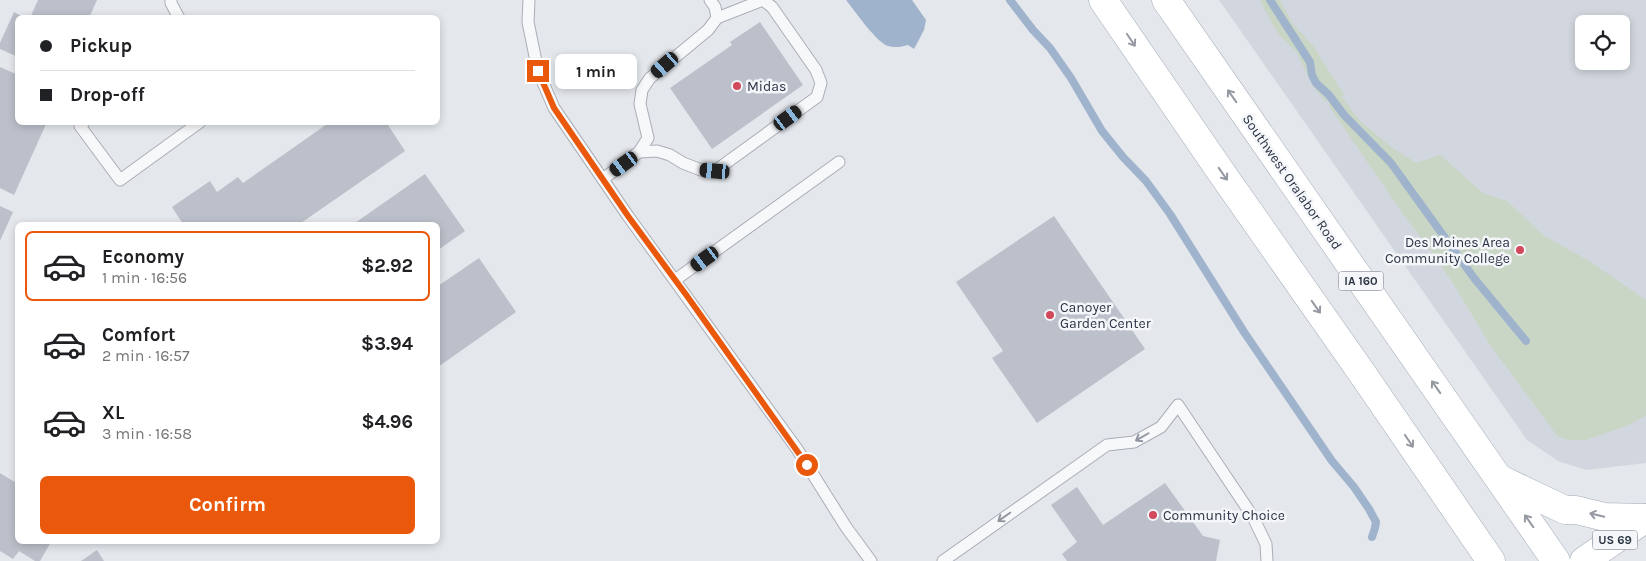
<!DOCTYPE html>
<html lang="en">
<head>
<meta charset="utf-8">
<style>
  body { margin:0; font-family:Karla,sans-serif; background:#f6f6f6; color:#202124; height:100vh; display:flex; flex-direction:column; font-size:19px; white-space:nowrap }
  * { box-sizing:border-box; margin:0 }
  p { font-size:16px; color:#757577 }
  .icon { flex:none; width:28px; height:28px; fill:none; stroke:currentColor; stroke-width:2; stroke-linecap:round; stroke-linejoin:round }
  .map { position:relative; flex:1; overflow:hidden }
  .panel { position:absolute; left:15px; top:222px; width:425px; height:322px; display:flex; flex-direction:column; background:#fff; border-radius:8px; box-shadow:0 2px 8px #0003 }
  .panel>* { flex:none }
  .hud { position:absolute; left:15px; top:15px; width:425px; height:110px; border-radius:8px; box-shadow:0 2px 8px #0003; display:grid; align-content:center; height:110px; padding:0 25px; background:#fff }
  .controls { position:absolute; left:1575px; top:15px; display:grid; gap:10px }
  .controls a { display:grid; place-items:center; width:55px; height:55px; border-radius:8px; background:#fff; box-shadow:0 2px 8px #0003; font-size:25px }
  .end { position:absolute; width:22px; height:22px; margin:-11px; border:6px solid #ea580c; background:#fff; box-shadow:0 0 0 2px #fff }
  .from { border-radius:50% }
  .bubble { position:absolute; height:35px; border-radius:8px; background:#fff; box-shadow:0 2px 8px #0003; font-size:16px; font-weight:700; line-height:35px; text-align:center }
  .car { position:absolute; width:15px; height:30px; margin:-15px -8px; border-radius:6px; box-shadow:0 0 4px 1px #0007; background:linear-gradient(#222 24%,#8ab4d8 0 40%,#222 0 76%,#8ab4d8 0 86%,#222 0) }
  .hud b { display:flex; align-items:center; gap:18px; height:48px; font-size:19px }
  .hud b+b { border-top:1px solid #e0e0e0 }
  .hud i { width:12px; height:12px; background:#202124 }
  ul { padding:9px 0 0; list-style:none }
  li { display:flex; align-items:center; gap:15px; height:70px; margin:0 10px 8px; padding:0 15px; border:2px solid transparent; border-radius:8px }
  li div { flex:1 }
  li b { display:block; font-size:19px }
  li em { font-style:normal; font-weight:700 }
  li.on { border-color:#ea580c }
  li>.icon { width:45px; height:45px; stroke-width:1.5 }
  .button { display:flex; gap:10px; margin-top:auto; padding:10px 25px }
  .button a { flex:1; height:58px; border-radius:8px; background:#ea580c; color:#fff; font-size:20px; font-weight:700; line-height:58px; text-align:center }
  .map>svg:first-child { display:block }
  .built { fill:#d2d6de; fill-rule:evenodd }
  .green { fill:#c9d6c5 }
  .water { fill:#9fb4cc }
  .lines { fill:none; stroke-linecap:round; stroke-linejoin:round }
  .stream { stroke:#9fb4cc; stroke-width:8 }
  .building { fill:#bbc0ca }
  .lane-casing { stroke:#a9aeb7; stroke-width:13 }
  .primary-casing { stroke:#a3abb8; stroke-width:29 }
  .lane { stroke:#f7f8fa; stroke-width:11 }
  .primary { stroke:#fff; stroke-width:28 }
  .oneway { stroke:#959aa2 }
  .oneway2 { stroke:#9196a0 }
  .route { stroke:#ea580c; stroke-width:6 }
  .poi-dot { fill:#d1495b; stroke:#f4f6f9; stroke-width:2 }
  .labels { text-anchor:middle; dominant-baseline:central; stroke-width:5; stroke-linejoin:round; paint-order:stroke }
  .shield { fill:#f4f6f9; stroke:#676e7b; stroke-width:1 }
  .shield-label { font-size:12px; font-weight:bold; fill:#2b3445 }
  .poi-label { font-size:14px; fill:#2b3445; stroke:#f4f6f9; text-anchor:start }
  .street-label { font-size:14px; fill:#2b3445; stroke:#f4f6f9 }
</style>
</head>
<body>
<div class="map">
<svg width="1646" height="561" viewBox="0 0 1646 561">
  <rect width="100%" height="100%" fill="#e4e7ec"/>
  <path class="built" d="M1219,0H1646V463L1586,470L1558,461L1527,440ZM1584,24H1621V61H1584Z"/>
  <polygon class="green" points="1260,0 1280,0 1293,24 1314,47 1344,95 1340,97 1342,97 1360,121 1390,146 1416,163 1440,155 1483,193 1507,201 1543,235 1589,261 1646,300 1646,415 1629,425 1586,440 1570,440 1558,437 1490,345 1454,285 1430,249 1405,217 1340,122 1329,106 1329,100 1325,101 1313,86 1296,51 1281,37 1271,22"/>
  <path class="water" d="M846,0H912L926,20L924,30L914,49L908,45C901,47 895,48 888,46C876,42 855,11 846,0Z"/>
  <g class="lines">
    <g class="stream">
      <polyline points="1010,0 1033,30 1050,48 1071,78 1102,131 1123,157 1146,181 1170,214 1244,332 1332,461 1354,487 1369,509 1376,522 1375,528 1372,537"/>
      <polyline points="1270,0 1310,62 1312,75 1316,83 1329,95 1344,115 1391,163 1474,278 1526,341"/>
    </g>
  </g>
  <g class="building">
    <polygon points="38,0 97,0 89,18 30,18"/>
    <polygon points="14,12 25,18 18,18 18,57 0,49 0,43"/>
    <polygon points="760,22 803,85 712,149 670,88 732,45 730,42"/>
    <polygon points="0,67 18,75 18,122 47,122 14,195 0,188"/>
    <polygon points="330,122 386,122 405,151 298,225 181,225 183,224 172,207 210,181 217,192 238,177 243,183"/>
    <polygon points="425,174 465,231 438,250 438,225 352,225"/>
    <polygon points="0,206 13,212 0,241"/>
    <polygon points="1054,216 1145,349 1037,423 992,358 1003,351 956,282"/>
    <polygon points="479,258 516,312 438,367 438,286"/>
    <polygon points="0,473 18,484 18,542 51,542 40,561 35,561 19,551 13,559 0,551"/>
    <polygon points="1165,483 1203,536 1220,540 1216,561 1067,561 1062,554 1077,542 1051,505 1077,487 1103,525"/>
    <polygon points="97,550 104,561 81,561"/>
  </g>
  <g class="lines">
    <g class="lane-casing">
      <g id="lane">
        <polyline points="171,0 171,3 179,18"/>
        <polyline points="529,0 528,22 538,71 554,108 628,216 797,449 846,527 871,561"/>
        <polyline points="84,122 80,126 120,180 200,122"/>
        <polyline points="639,152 657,151 670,155 683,163 701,170 715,171 817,97 821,83 816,70 772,7 763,0 717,18"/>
        <polyline points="603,179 639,152 648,138 640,104 642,90 650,78 708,30 717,18 715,7 710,0"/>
        <polyline points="675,280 839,162"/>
        <polyline points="943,561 1107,445 1134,442 1161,427 1178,405 1253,517 1266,544 1267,561"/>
      </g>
    </g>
    <g class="primary-casing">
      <g id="primary">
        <polyline points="1103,0 1221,172 1364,376 1491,561"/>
        <polyline points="1166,0 1556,561"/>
        <polyline points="1500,479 1565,510 1576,510 1605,517 1646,518"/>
        <polyline points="1584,561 1646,518"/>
      </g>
    </g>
    <use href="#lane" class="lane"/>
    <use href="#primary" class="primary"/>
  </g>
  <defs><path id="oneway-shaft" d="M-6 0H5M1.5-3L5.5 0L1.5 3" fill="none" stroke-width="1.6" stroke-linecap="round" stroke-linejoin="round" transform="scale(1.25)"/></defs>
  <g class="oneway">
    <use href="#oneway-shaft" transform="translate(1131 40) rotate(56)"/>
    <use href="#oneway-shaft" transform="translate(1232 96) rotate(-125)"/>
    <use href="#oneway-shaft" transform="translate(1223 174) rotate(55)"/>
    <use href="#oneway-shaft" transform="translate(1316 307) rotate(55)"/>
    <use href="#oneway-shaft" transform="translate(1436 387) rotate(-125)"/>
    <use href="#oneway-shaft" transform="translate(1409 441) rotate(56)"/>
    <use href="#oneway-shaft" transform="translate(1597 515) rotate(-167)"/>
    <use href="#oneway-shaft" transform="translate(1529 521) rotate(-125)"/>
  </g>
  <g class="oneway2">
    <use href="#oneway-shaft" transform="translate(1142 437) rotate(150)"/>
    <use href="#oneway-shaft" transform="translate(1004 517) rotate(145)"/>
  </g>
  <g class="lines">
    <polyline class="route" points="538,71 554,108 628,216 687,296 807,465"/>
  </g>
  <g class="poi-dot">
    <circle cx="737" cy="86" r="5"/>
    <circle cx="1520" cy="250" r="5"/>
    <circle cx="1050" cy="315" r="5"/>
    <circle cx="1153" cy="515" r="5"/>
  </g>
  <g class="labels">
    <g class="shield">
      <rect x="1338.5" y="271.5" width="45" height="19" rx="4"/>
      <rect x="1592.5" y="530.5" width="45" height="19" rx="4"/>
    </g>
    <g class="shield-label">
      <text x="1361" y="281">IA 160</text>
      <text x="1615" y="540">US 69</text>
    </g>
    <g class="poi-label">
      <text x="747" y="86">Midas</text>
      <text x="1510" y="242" text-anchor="end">Des Moines Area<tspan x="1510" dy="16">Community College</tspan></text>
      <text x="1060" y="307">Canoyer<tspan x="1060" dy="16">Garden Center</tspan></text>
      <text x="1163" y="515">Community Choice</text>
    </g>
    <g class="street-label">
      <text transform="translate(1292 182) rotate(55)">Southwest Oralabor Road</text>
    </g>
  </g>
</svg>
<div class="controls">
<a><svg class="icon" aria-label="locate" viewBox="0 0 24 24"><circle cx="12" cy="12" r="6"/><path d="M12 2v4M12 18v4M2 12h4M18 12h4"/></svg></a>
</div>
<i class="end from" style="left:807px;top:465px"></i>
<i class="end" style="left:538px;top:71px"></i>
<div class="bubble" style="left:555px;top:54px;width:82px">1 min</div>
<i class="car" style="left:665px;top:65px;rotate:229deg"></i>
<i class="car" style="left:788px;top:118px;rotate:54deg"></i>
<i class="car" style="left:624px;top:164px;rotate:234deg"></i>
<i class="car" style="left:715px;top:171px;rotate:275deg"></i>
<i class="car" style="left:705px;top:259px;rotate:234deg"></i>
<div class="hud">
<b><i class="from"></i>Pickup</b>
<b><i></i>Drop-off</b>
</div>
<section class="panel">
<ul>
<li class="on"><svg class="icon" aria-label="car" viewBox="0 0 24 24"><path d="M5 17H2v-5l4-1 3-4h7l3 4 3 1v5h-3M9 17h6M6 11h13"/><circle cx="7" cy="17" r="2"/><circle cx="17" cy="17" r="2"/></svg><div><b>Economy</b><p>1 min · 16:56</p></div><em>$2.92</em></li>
<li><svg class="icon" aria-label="car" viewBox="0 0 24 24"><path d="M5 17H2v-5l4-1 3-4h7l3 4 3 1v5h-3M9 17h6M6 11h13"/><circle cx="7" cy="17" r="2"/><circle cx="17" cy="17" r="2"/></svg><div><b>Comfort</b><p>2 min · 16:57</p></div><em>$3.94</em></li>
<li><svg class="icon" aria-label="car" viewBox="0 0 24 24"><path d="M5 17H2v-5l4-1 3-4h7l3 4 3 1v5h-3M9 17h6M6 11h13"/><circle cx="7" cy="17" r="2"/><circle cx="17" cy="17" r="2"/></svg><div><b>XL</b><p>3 min · 16:58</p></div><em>$4.96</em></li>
</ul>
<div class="button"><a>Confirm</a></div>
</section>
</div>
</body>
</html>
